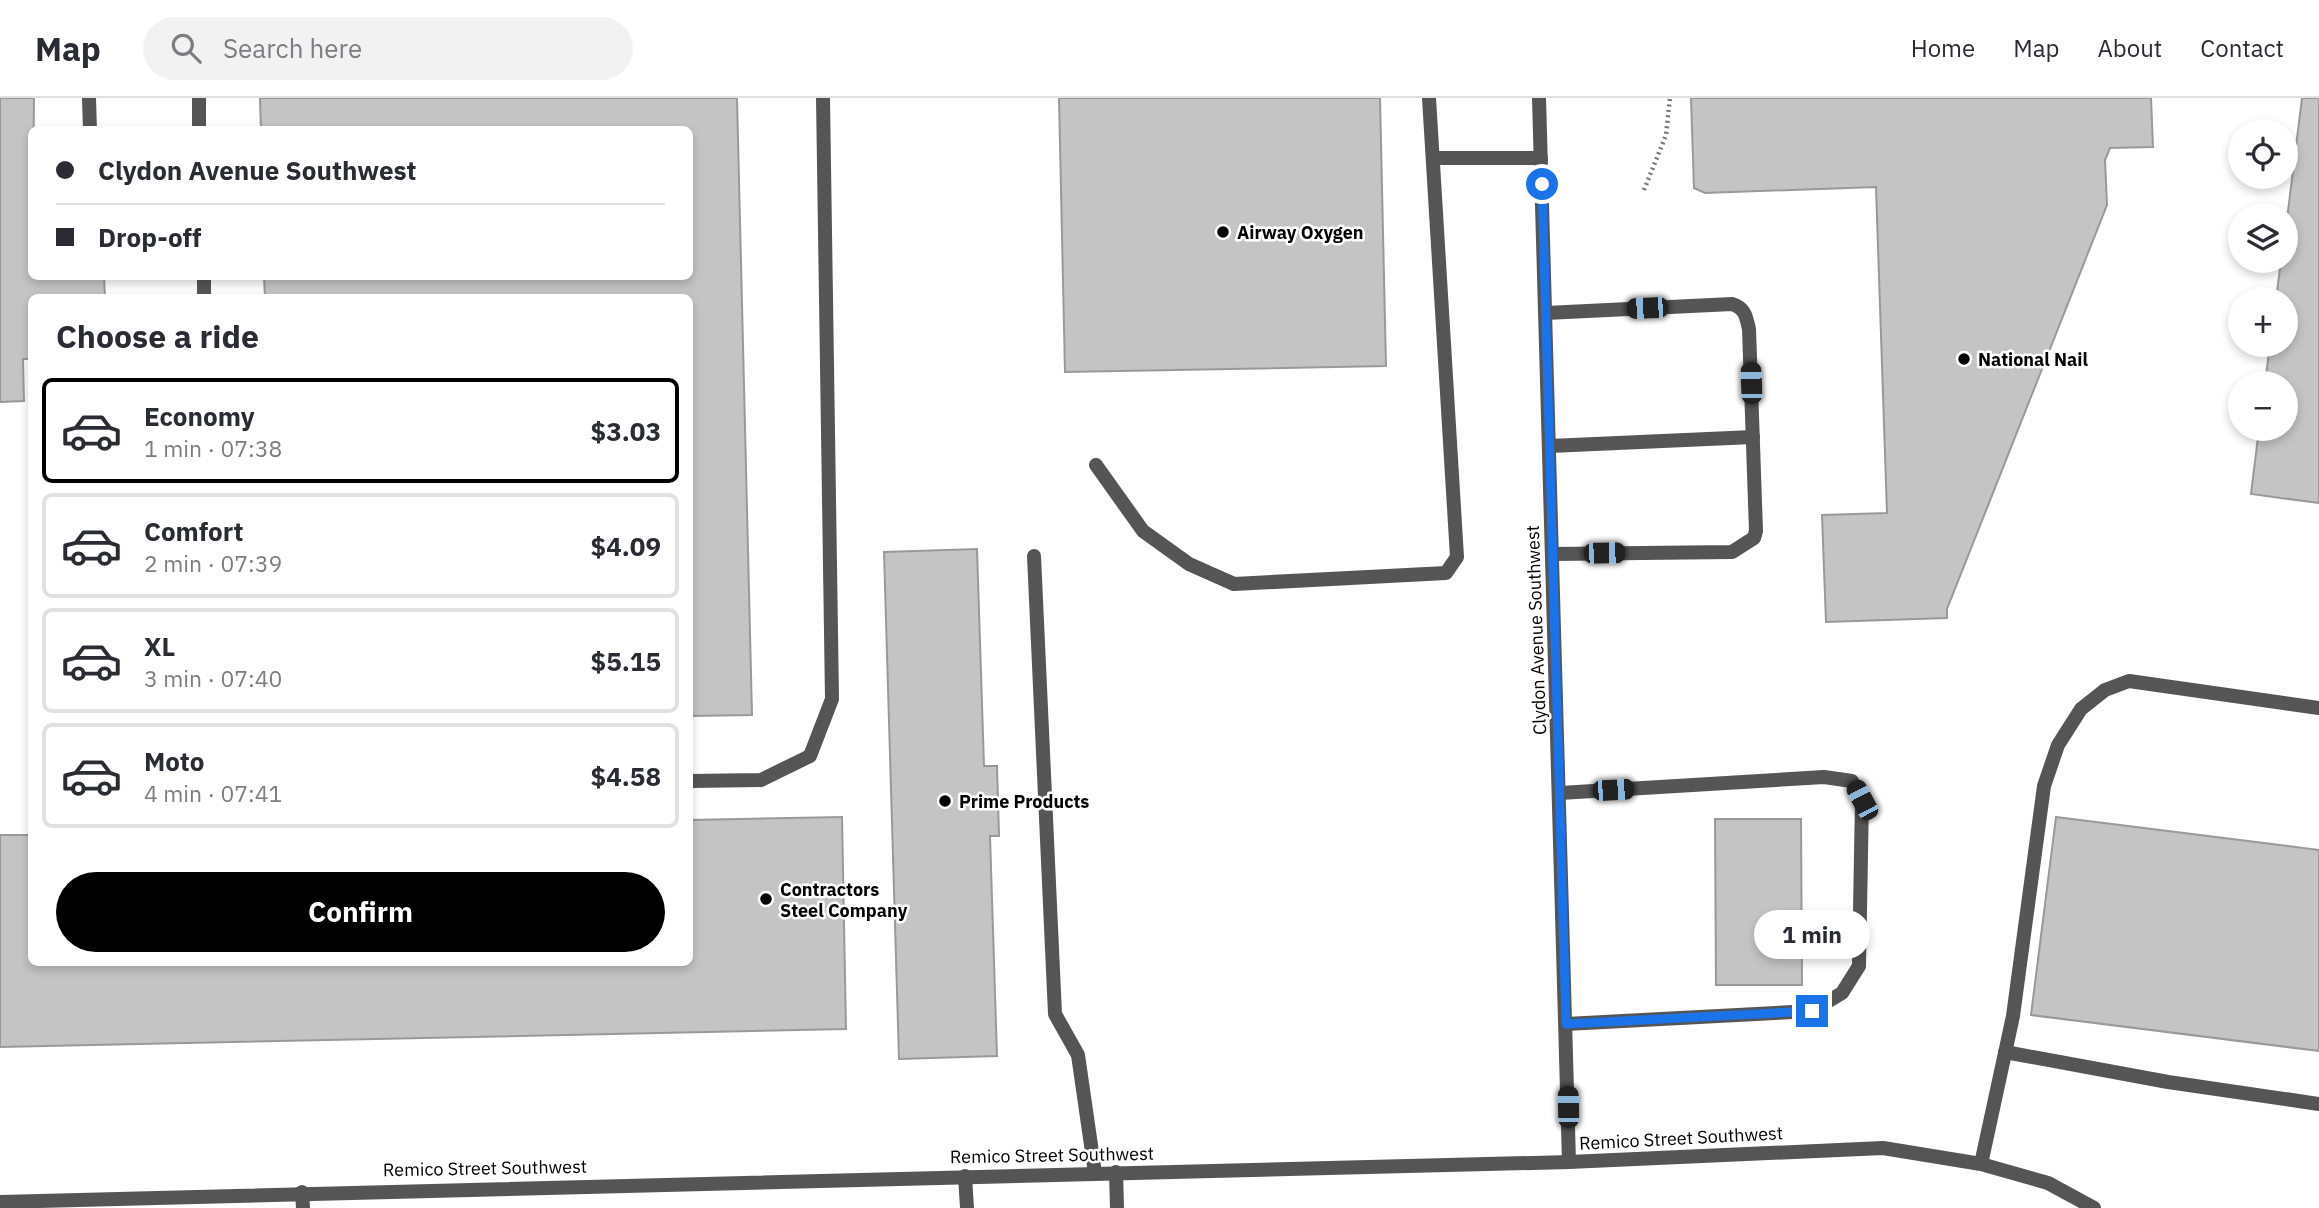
<!DOCTYPE html>
<html lang="en">
<head>
<meta charset="utf-8">
<style>
  body { margin:0; font-family:"IBM Plex Sans",sans-serif; background:#f2f2f3; color:#2b2b33; height:100vh; display:flex; flex-direction:column; font-size:26px; white-space:nowrap }
  * { box-sizing:border-box; margin:0 }
  p { font-size:23px; color:#7c7c81 }
  .icon { flex:none; width:38px; height:38px; fill:none; stroke:currentColor; stroke-width:2; stroke-linecap:round; stroke-linejoin:round }
  .map { position:relative; flex:1; overflow:hidden }
  .details { position:absolute; left:28px; top:196px; width:665px; height:672px; display:flex; flex-direction:column; background:#fff; border-radius:10px; box-shadow:0 4px 10px #0003 }
  .details>* { flex:none }
  .top-card { position:absolute; left:28px; top:28px; width:665px; height:154px; border-radius:10px; box-shadow:0 4px 10px #0003; display:grid; align-content:center; height:154px; padding:0 28px; background:#fff }
  .tools { position:absolute; left:2228px; top:21px; display:grid; gap:14px }
  .tools a { display:grid; place-items:center; width:70px; height:70px; border-radius:50%; background:#fff; box-shadow:0 4px 10px #0003; font-size:35px }
  .end { position:absolute; width:32px; height:32px; margin:-16px; border:9px solid #1a73e8; background:#fff; box-shadow:0 0 0 4px #fff }
  .from { border-radius:50% }
  .bubble { position:absolute; height:49px; border-radius:24px; background:#fff; box-shadow:0 4px 10px #0003; font-size:23px; font-weight:700; line-height:49px; text-align:center }
  .car { position:absolute; width:21px; height:42px; margin:-21px -10px; border-radius:9px; box-shadow:0 0 5px 2px #0007; background:linear-gradient(#222 24%,#8ab4d8 0 40%,#222 0 76%,#8ab4d8 0 86%,#222 0) }
  .top-card b { display:flex; align-items:center; gap:24px; height:66px; font-size:26px }
  .top-card b+b { border-top:2px solid #e1e1e2 }
  .top-card i { width:18px; height:18px; background:#2b2b33 }
  ul { padding:0; list-style:none }
  li { display:flex; align-items:center; gap:21px; height:105px; margin:0 14px 10px; padding:0 14px; border:4px solid #e1e1e2; border-radius:10px }
  li div { flex:1 }
  li b { display:block; font-size:26px }
  li em { font-style:normal; font-weight:700 }
  li.current { border-color:#000 }
  li>.icon { width:63px; height:63px; stroke-width:1.5 }
  h2 { padding:0 28px; font-size:32px; line-height:84px }
  .action { display:flex; gap:14px; margin-top:auto; padding:14px 28px }
  .action a { flex:1; height:80px; border-radius:42px; background:#000; color:#fff; font-size:28px; font-weight:700; line-height:80px; text-align:center }
  header { display:flex; align-items:center; gap:42px; box-sizing:border-box; height:98px; padding:0 35px; background:#fff; border-bottom:2px solid #e1e1e2 }
  header strong { font-size:33px }
  nav { display:flex; gap:38px; margin-inline-start:auto; font-size:24px }
  .search { width:490px; height:63px; background:#f2f2f3; display:flex; align-items:center; gap:18px; box-sizing:border-box; padding:0 24px; border-radius:38px; color:#7c7c81; font-size:26px }
  .map>svg:first-child { display:block }
  .building { fill:#c4c4c4; stroke:#999; stroke-width:2 }
  .lines { fill:none; stroke-linecap:round; stroke-linejoin:round }
  .path { stroke:#777; stroke-width:4.5; stroke-dasharray:2 3.5; stroke-linecap:butt }
  .lane { stroke:#555; stroke-width:14 }
  .street { stroke:#555; stroke-width:14 }
  .route { stroke:#1a73e8; stroke-width:9 }
  .poi-dot { fill:#000; stroke:#fff; stroke-width:2.5 }
  .labels { text-anchor:middle; dominant-baseline:central; stroke-width:5; stroke-linejoin:round; paint-order:stroke }
  .poi-label { font-size:18px; font-weight:bold; fill:#000; stroke:#fff; text-anchor:start }
  .street-label { font-size:18px; fill:#000; stroke:#fff }
</style>
</head>
<body>
<header>
<strong>Map</strong>
<div class="search"><svg class="icon" aria-label="search" viewBox="0 0 24 24"><circle cx="10" cy="10" r="6"/><path d="M15 15l6 6"/></svg>Search here</div>
<nav><a>Home</a><a>Map</a><a>About</a><a>Contact</a></nav>
</header>
<div class="map">
<svg width="2319" height="1110" viewBox="0 0 2319 1110">
  <rect width="100%" height="100%" fill="#fff"/>
  <g class="building">
    <polygon points="0,0 34,0 32,178 104,178 105,200 32,200 32,261 23,261 24,303 0,304"/>
    <polygon points="260,0 737,0 752,617 690,618 690,200 265,200 264,178 690,178 690,32 261,32"/>
    <polygon points="1059,0 1380,0 1386,268 1065,274"/>
    <polygon points="1691,0 2151,0 2153,49 2110,50 2105,62 2107,107 1947,511 1947,520 1826,524 1822,417 1887,415 1876,89 1705,95 1694,90"/>
    <polygon points="2302,0 2319,0 2319,405 2251,396 2259,331 2286,331 2286,285 2265,285 2270,247 2286,247 2286,201 2276,201 2281,163 2286,163 2286,129"/>
    <polygon points="977,451 984,668 997,668 999,738 990,738 997,958 899,961 884,454"/>
    <polygon points="842,719 846,931 0,949 0,737 32,737 32,864 690,864 690,722"/>
    <polygon points="2056,719 2319,752 2319,953 2031,917"/>
    <polygon points="1715,721 1801,721 1802,887 1716,887"/>
  </g>
  <g class="lines">
    <polyline class="path" points="1644,92 1666,37 1670,0"/>
    <g class="lane">
      <polyline points="89,0 90,32"/>
      <polyline points="199,0 199,32"/>
      <polyline points="1433,60 1541,60"/>
      <polyline points="204,178 204,200"/>
      <path d="M1546,215L1732,206C1745,210 1746,218 1749,231L1756,433L1754,440L1732,454L1553,456"/>
      <polyline points="1550,348 1753,339"/>
      <polyline points="1096,367 1143,433 1189,466 1234,486 1446,475 1457,459 1429,0"/>
      <polyline points="1034,458 1055,916 1078,957 1095,1075"/>
      <polyline points="690,683 761,682 810,658 832,601 823,0"/>
      <polyline points="1560,695 1824,679 1852,683 1862,702 1859,868 1842,895 1812,913 1566,926"/>
      <polyline points="2005,954 2168,984 2319,1006"/>
      <polyline points="1981,1066 2013,918 2044,688 2058,647 2081,611 2105,592 2129,583 2319,610"/>
      <polyline points="1116,1074 1117,1110"/>
      <polyline points="965,1078 967,1110"/>
      <polyline points="302,1094 303,1110"/>
    </g>
    <g class="street">
      <polyline points="1539,0 1569,1064"/>
      <polyline points="0,1104 1569,1064 1883,1050 1981,1066 2048,1085 2094,1110"/>
    </g>
  </g>
  <g class="lines">
    <polyline class="route" points="1542,86 1566,926 1812,913"/>
  </g>
  <g class="poi-dot">
    <circle cx="1223" cy="134" r="7"/>
    <circle cx="1964" cy="261" r="7"/>
    <circle cx="945" cy="703" r="7"/>
    <circle cx="766" cy="801" r="7"/>
  </g>
  <g class="labels">
    <g class="poi-label">
      <text x="1237" y="134">Airway Oxygen</text>
      <text x="1978" y="261">National Nail</text>
      <text x="959" y="703">Prime Products</text>
      <text x="780" y="791">Contractors<tspan x="780" dy="21">Steel Company</tspan></text>
    </g>
    <g class="street-label">
      <text transform="translate(1536 532) rotate(-92)">Clydon Avenue Southwest</text>
      <text transform="translate(1681 1040) rotate(-3)">Remico Street Southwest</text>
      <text transform="translate(1052 1057) rotate(-1)">Remico Street Southwest</text>
      <text transform="translate(485 1070) rotate(-1)">Remico Street Southwest</text>
    </g>
  </g>
</svg>
<div class="tools">
<a><svg class="icon" aria-label="locate" viewBox="0 0 24 24"><circle cx="12" cy="12" r="6"/><path d="M12 2v4M12 18v4M2 12h4M18 12h4"/></svg></a>
<a><svg class="icon" aria-label="layers" viewBox="0 0 24 24"><path d="M12 4l9 5-9 5-9-5zM3 14l9 5 9-5"/></svg></a>
<a>+</a>
<a>−</a>
</div>
<i class="end from" style="left:1542px;top:86px"></i>
<i class="end" style="left:1812px;top:913px"></i>
<div class="bubble" style="left:1754px;top:812px;width:116px">1 min</div>
<i class="car" style="left:1647px;top:210px;rotate:268deg"></i>
<i class="car" style="left:1751px;top:285px;rotate:358deg"></i>
<i class="car" style="left:1604px;top:455px;rotate:89deg"></i>
<i class="car" style="left:1613px;top:692px;rotate:87deg"></i>
<i class="car" style="left:1862px;top:702px;rotate:332deg"></i>
<i class="car" style="left:1568px;top:1009px;rotate:359deg"></i>
<div class="top-card">
<b><i class="from"></i>Clydon Avenue Southwest</b>
<b><i></i>Drop-off</b>
</div>
<section class="details">
<h2>Choose a ride</h2>
<ul>
<li class="current"><svg class="icon" aria-label="car" viewBox="0 0 24 24"><path d="M5 17H2v-5l4-1 3-4h7l3 4 3 1v5h-3M9 17h6M6 11h13"/><circle cx="7" cy="17" r="2"/><circle cx="17" cy="17" r="2"/></svg><div><b>Economy</b><p>1 min · 07:38</p></div><em>$3.03</em></li>
<li><svg class="icon" aria-label="car" viewBox="0 0 24 24"><path d="M5 17H2v-5l4-1 3-4h7l3 4 3 1v5h-3M9 17h6M6 11h13"/><circle cx="7" cy="17" r="2"/><circle cx="17" cy="17" r="2"/></svg><div><b>Comfort</b><p>2 min · 07:39</p></div><em>$4.09</em></li>
<li><svg class="icon" aria-label="car" viewBox="0 0 24 24"><path d="M5 17H2v-5l4-1 3-4h7l3 4 3 1v5h-3M9 17h6M6 11h13"/><circle cx="7" cy="17" r="2"/><circle cx="17" cy="17" r="2"/></svg><div><b>XL</b><p>3 min · 07:40</p></div><em>$5.15</em></li>
<li><svg class="icon" aria-label="car" viewBox="0 0 24 24"><path d="M5 17H2v-5l4-1 3-4h7l3 4 3 1v5h-3M9 17h6M6 11h13"/><circle cx="7" cy="17" r="2"/><circle cx="17" cy="17" r="2"/></svg><div><b>Moto</b><p>4 min · 07:41</p></div><em>$4.58</em></li>
</ul>
<div class="action"><a>Confirm</a></div>
</section>
</div>
</body>
</html>
